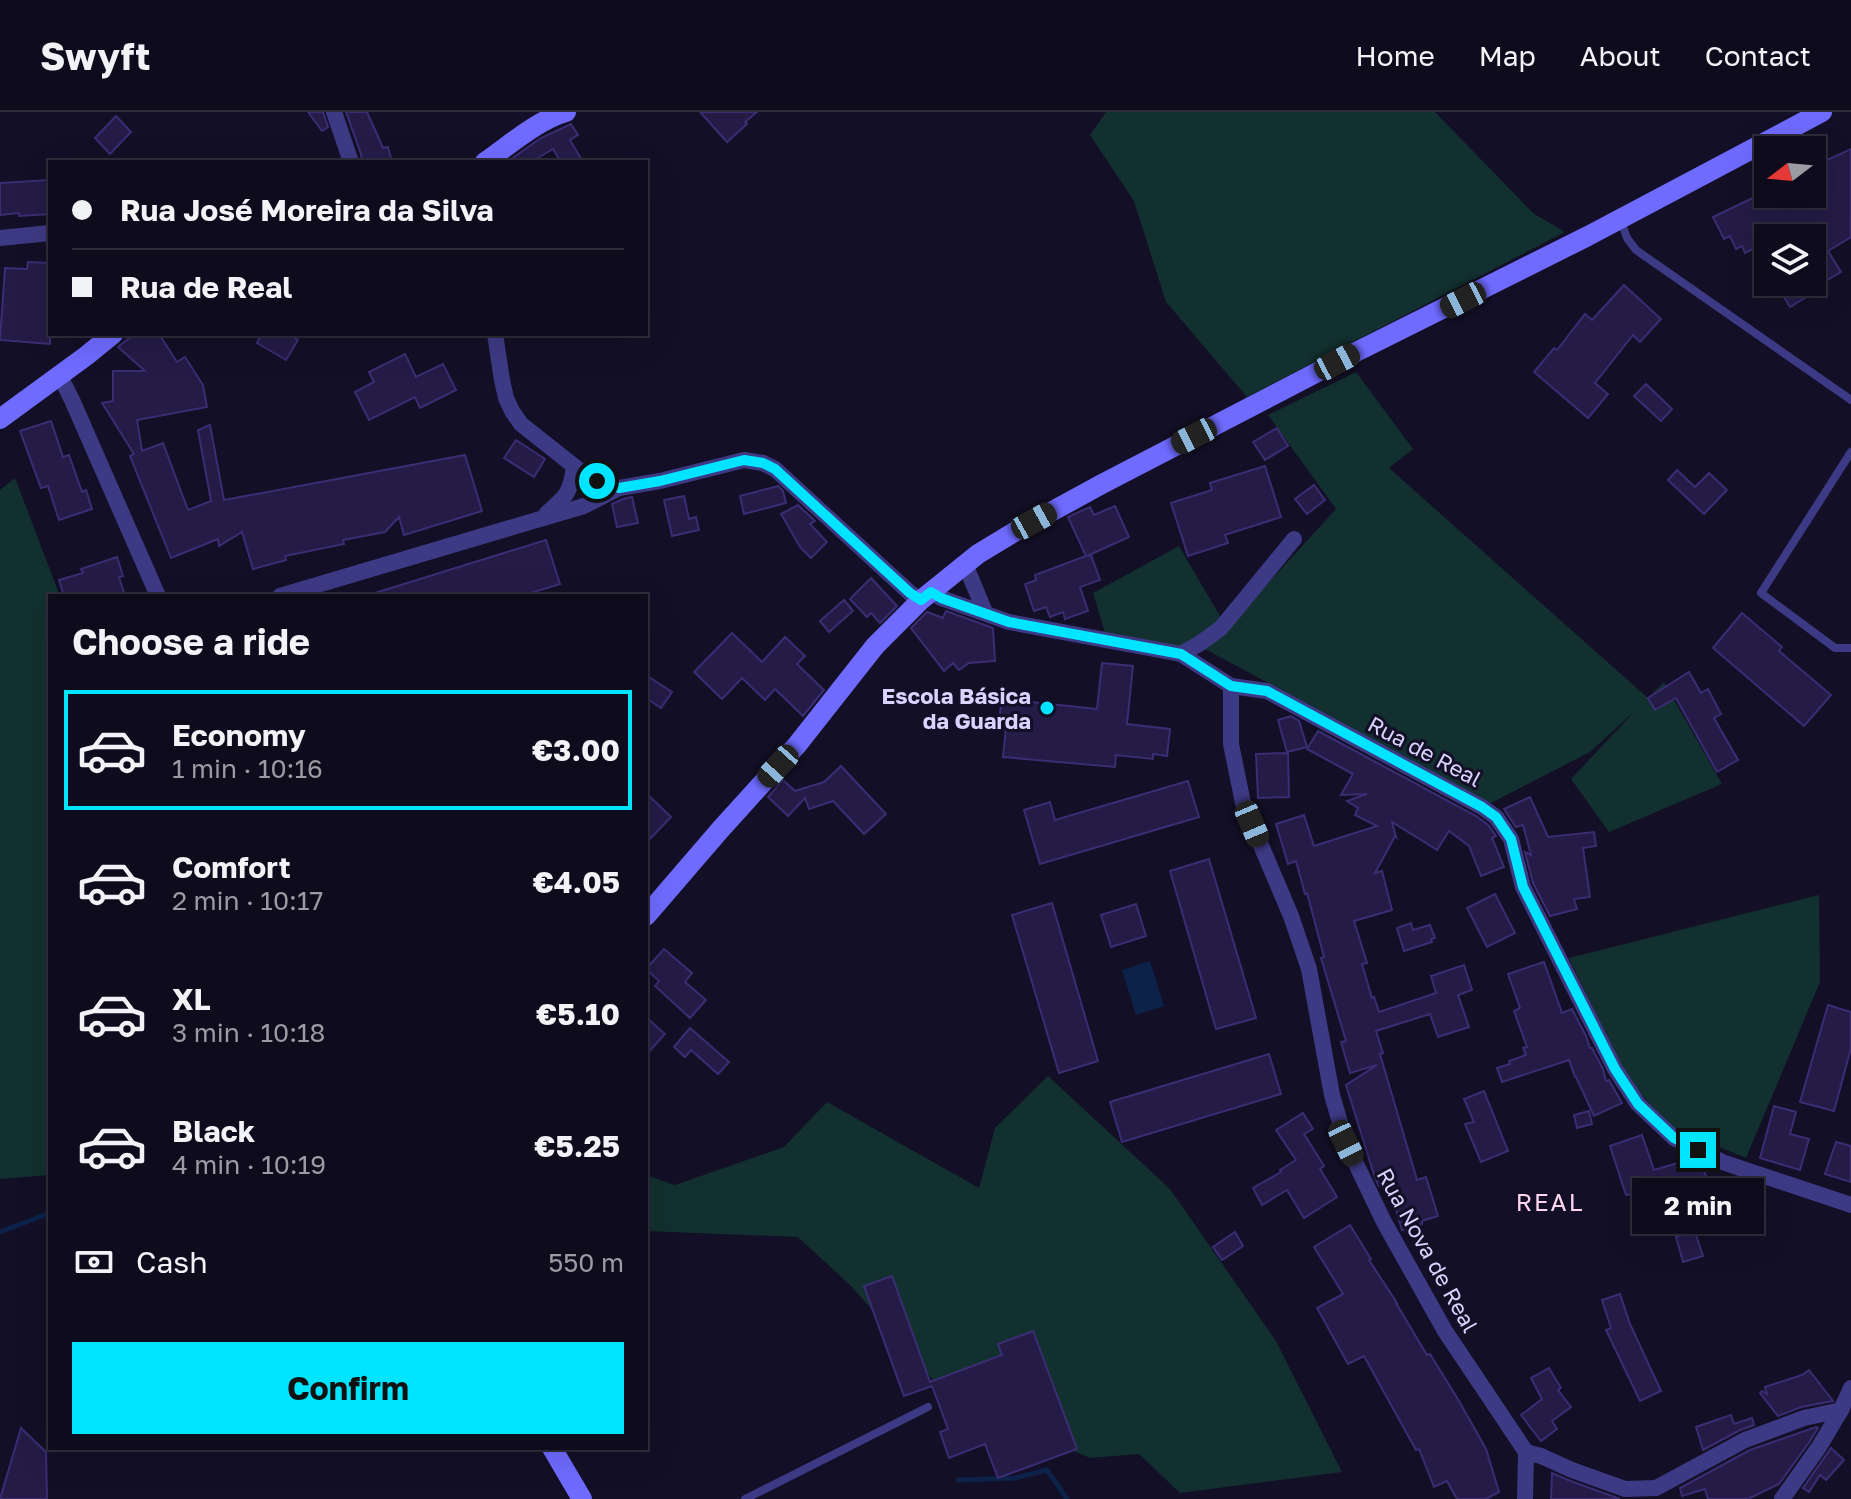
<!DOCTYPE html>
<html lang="en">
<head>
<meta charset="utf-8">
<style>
  body { margin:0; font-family:"Golos Text",sans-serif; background:#1c1929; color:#f1f3f6; height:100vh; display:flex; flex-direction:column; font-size:30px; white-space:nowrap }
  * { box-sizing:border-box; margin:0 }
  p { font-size:26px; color:#9b9ba3 }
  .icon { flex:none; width:44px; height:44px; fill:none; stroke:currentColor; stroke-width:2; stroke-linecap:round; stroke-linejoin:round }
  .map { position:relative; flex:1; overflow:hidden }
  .drawer { position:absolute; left:48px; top:482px; width:600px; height:856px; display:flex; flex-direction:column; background:#0e0b1c; border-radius:0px; box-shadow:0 8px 32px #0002,0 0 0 2px #2e2b3b }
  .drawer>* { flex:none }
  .guide { position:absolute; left:48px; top:48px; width:600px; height:176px; border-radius:0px; box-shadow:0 8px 32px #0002,0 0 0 2px #2e2b3b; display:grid; align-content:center; height:176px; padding:0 24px; background:#0e0b1c }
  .needle { width:52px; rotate:254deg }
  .buttons { position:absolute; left:1754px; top:24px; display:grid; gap:16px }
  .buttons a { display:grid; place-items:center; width:72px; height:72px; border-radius:0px; background:#0e0b1c; box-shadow:0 8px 32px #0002,0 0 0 2px #2e2b3b; font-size:40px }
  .end { position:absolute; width:36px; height:36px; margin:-18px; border:10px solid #00e5ff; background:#111; box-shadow:0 0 0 4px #111 }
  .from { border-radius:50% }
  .bubble { position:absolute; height:56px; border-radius:0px; background:#0e0b1c; box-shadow:0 8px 32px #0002,0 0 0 2px #2e2b3b; font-size:26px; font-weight:700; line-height:56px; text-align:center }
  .car { position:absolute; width:24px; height:48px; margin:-24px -12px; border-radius:10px; box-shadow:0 0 6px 2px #0007; background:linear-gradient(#222 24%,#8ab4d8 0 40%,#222 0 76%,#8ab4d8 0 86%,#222 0) }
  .guide b { display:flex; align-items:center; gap:28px; height:76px; font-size:30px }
  .guide b+b { border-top:2px solid #2e2b3b }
  .guide i { width:20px; height:20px; background:#f1f3f6 }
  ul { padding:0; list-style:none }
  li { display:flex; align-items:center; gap:24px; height:120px; margin:0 16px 12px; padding:0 8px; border:4px solid transparent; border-radius:0px }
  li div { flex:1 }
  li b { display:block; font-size:30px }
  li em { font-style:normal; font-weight:700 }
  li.current { border-color:#00e5ff }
  li>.icon { width:72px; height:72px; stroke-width:1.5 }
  h2 { padding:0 24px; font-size:36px; line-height:96px }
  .pay { display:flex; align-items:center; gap:20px; height:88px; padding:0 24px; font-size:30px }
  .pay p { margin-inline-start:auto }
  .action { display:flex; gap:16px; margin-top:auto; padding:16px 24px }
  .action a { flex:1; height:92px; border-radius:0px; background:#00e5ff; color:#111; font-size:32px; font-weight:700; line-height:92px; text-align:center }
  header { display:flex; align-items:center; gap:48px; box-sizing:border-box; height:112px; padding:0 40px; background:#0e0b1c; border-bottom:2px solid #2e2b3b }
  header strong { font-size:38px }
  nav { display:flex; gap:44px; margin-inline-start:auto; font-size:28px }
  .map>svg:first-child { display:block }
  .green { fill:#12302f }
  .water { fill:#0c2248 }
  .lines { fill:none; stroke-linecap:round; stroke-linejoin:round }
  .stream { stroke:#0c2248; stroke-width:5 }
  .building { fill:#241b47; stroke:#3b2d73; stroke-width:2 }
  .lane { stroke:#3d3a85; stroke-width:8 }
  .street { stroke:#3d3a85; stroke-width:16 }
  .secondary { stroke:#6f6bff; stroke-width:20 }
  .route { stroke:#00e5ff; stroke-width:10 }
  .poi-dot { fill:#00e5ff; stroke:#130f26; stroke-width:3 }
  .labels { text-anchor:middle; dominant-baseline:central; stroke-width:6; stroke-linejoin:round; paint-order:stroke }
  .poi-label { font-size:22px; font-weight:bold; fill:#d9d4ff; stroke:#130f26; text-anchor:end }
  .street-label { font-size:22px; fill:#d9d4ff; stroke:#130f26 }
  .neighbourhood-label { font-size:24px; letter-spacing:2px; fill:#ffd6f0; stroke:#130f26 }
</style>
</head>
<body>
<header>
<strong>Swyft</strong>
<nav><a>Home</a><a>Map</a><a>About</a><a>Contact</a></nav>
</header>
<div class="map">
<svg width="1851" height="1387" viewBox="0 0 1851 1387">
  <rect width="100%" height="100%" fill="#130f26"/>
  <g class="green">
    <polygon points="1106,0 1435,0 1533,101 1565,120 1247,285 1166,190 1134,89 1090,23"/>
    <polygon points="1356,260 1413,337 1389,356 1648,586 1664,570 1722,672 1609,720 1571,667 1636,598 1590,640 1491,691 1207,538 1106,524 1093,481 1179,434 1227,516 1336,397 1268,303"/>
    <polygon points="15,366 60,484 50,484 50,1063 0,1067 0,378"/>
    <polygon points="1819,783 1820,870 1746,1046 1673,1016 1628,969 1569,846"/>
    <polygon points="1048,964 1170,1077 1276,1229 1342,1360 1180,1381 1139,1342 1090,1346 947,1284 852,1175 798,1125 646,1119 646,1063 675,1073 784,1035 827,990 979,1076 995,1016"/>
  </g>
  <polygon class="water" points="1150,849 1164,894 1136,903 1122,858"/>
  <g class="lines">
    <g class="stream">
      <polyline points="0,1120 50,1101"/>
      <polyline points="958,1368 1015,1366 1047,1358 1067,1387"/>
    </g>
  </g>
  <g class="building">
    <polygon points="308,0 323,0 328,15 322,19"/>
    <polygon points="346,0 367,0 383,36 388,35 392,50 362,50 361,42"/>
    <polygon points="700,0 757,0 745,10 747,12 727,30"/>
    <polygon points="116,4 131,20 110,42 95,26"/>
    <polygon points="571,12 578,23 570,28 583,50 561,50 553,37 531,50 507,50 541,26"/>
    <polygon points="1851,37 1851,125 1828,139 1841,160 1806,181 1808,184 1790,195 1775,170 1812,170 1812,126 1768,126 1768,158 1755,136 1745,141 1742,134 1736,137 1730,124 1724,127 1713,105 1761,82 1812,82 1812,55"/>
    <polygon points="50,68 50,102 19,104 19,101 0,103 0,71"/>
    <polygon points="28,150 50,151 50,232 0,228 5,156 27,157"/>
    <polygon points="1624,173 1661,207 1640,230 1633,223 1595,271 1608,282 1588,306 1534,260 1554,236 1557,238 1585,202 1592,208"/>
    <polygon points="134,222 159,222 177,250 185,245 203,273 207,295 137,308 142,339 163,331 188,398 211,389 198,318 210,313 224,388 465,343 482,399 404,423 399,405 385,420 343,428 344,432 285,444 286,448 253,457 242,420 219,434 218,427 171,446 130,344 134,342 102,291 113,289 113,259 145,259 118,235"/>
    <polygon points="262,222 289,222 298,228 286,248 257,231"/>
    <polygon points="405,242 416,265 443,252 456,278 420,296 415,285 369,308 355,280 374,270 369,260"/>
    <polygon points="1646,272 1672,297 1661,309 1634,284"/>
    <polygon points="51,309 63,345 69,343 82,380 86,378 92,397 59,408 48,374 41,376 20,319"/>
    <polygon points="1277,316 1288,334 1265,348 1253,330"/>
    <polygon points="516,328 545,347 534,365 504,346"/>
    <polygon points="1265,354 1281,405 1225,423 1228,431 1188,444 1171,391 1212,378 1210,371"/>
    <polygon points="1677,358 1695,375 1709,361 1727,378 1704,402 1668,368"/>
    <polygon points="1314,373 1325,388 1307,402 1295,387"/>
    <polygon points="778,374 783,379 786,391 744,402 740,384"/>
    <polygon points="684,384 689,407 696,405 699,418 672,424 664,388"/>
    <polygon points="632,385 638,411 617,415 612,392 623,387"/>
    <polygon points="798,393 814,408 815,409 810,412 827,430 811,446 800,435 781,402"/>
    <polygon points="1115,394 1129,425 1087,444 1091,443 1100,468 1080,475 1088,499 1065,507 1063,500 1050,505 1046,495 1034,499 1025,472 1036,468 1035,463 1086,444 1068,405 1090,395 1094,403"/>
    <polygon points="546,428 560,472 521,484 376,484 375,481"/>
    <polygon points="117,445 123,464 119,465 125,484 64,484 59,468 83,461 81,457"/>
    <polygon points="871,466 897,494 880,511 871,501 867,505 850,487"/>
    <polygon points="844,488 853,499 829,520 820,509"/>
    <polygon points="946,499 993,516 995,549 969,551 959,558 953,551 944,559 911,516 927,500 943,506"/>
    <polygon points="1742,501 1782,535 1779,539 1831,583 1804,614 1713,536"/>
    <polygon points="732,521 762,550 785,525 805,544 797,552 824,578 803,604 775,577 765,588 742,566 722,587 694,560"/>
    <polygon points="1102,551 1133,554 1127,612 1170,617 1167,644 1153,642 1153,647 1116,643 1115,655 1003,645 1007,604 1000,603 1001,587 1097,597"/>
    <polygon points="1689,560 1701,581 1708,577 1721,602 1714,606 1738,648 1717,660 1676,586 1655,598 1648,586"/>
    <polygon points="646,563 672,580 661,596 646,586"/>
    <polygon points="1291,604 1299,609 1307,635 1287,640 1278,608"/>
    <polygon points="1318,619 1476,704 1488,713 1496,724 1492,726 1504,755 1481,764 1469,734 1449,719 1437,738 1392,710 1396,725 1395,724 1375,761 1382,759 1392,798 1354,809 1367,851 1362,852 1372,886 1374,885 1379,900 1436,881 1431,864 1464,853 1472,878 1458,883 1469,915 1438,925 1430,902 1376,919 1383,941 1380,942 1417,1068 1426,1065 1438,1104 1422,1109 1422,1112 1402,1118 1388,1071 1379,1074 1375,1066 1346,973 1377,953 1350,961 1341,930 1346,929 1321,846 1324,845 1307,781 1305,782 1296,749 1288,752 1276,712 1304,703 1314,734 1377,714 1355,703 1358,696 1347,689 1367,682 1341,683 1353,662 1307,637"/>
    <polygon points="1288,641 1289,685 1258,686 1256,642"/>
    <polygon points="841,654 886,702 864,722 833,689 809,697 805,686 788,704 768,685 783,668 795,679 824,670"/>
    <polygon points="1188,669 1199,705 1040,752 1024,698 1050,690 1055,708"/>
    <polygon points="646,681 671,705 646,731"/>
    <polygon points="1530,685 1548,725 1594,720 1596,734 1583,736 1590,785 1574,787 1577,797 1550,804 1533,771 1525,740 1531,743 1523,713 1516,715 1504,697"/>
    <polygon points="1209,747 1256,906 1216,917 1170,759"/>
    <polygon points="1495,782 1515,821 1487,835 1467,796"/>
    <polygon points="1052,791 1098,949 1059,961 1012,803"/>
    <polygon points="1136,792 1146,824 1111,835 1101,803"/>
    <polygon points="1411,811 1413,818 1430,813 1435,826 1431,827 1432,830 1404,839 1397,816"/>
    <polygon points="664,837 692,861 685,870 706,888 690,906 655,874 659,869 646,857"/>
    <polygon points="1544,850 1562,901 1572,897 1586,924 1590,936 1592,936 1603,957 1606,969 1609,968 1622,991 1594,1004 1576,965 1575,965 1569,948 1502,970 1497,956 1510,952 1509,949 1526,943 1523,936 1527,935 1514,899 1520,896 1508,862"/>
    <polygon points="1828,893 1851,900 1851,936 1834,999 1800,990"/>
    <polygon points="646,905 665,922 646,943"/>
    <polygon points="690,916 729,950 718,962 691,938 685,945 674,935"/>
    <polygon points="1269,942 1281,982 1122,1030 1110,990"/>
    <polygon points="1484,979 1508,1039 1481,1050 1465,1012 1474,1010 1464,987"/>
    <polygon points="1774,994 1796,1000 1790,1022 1809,1027 1800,1058 1760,1046"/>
    <polygon points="1589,999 1592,1012 1577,1016 1574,1003"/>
    <polygon points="1303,1001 1313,1017 1304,1022 1324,1054 1320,1057 1337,1085 1304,1106 1287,1078 1262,1093 1253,1076 1281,1060 1280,1058 1296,1048 1276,1018"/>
    <polygon points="1642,1023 1654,1058 1691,1047 1702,1052 1710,1077 1732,1071 1734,1080 1756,1073 1763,1097 1746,1102 1743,1091 1704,1103 1708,1120 1696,1123 1703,1144 1683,1150 1676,1125 1685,1122 1677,1096 1640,1100 1638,1081 1626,1083 1610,1034"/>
    <polygon points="1836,1030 1851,1034 1851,1070 1825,1062"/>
    <polygon points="1350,1113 1371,1147 1369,1148 1397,1191 1396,1191 1427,1243 1430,1242 1459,1289 1486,1337 1499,1380 1486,1387 1457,1387 1447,1369 1434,1375 1419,1337 1416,1338 1364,1244 1348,1252 1317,1196 1343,1182 1314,1135"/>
    <polygon points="1235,1120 1243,1134 1222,1148 1213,1135"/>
    <polygon points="892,1164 930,1270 1002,1243 998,1232 1033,1219 1077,1337 998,1366 985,1332 949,1346 940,1320 948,1317 932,1274 904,1284 864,1174"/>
    <polygon points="1620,1182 1630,1212 1661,1279 1640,1289 1606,1218 1611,1216 1602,1188"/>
    <polygon points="1549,1256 1561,1276 1558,1278 1571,1295 1552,1309 1557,1317 1541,1329 1521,1303 1542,1287 1531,1266"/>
    <polygon points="1809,1258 1833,1289 1801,1295 1778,1304 1760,1281 1762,1279 1767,1282 1765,1275 1802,1263"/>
    <polygon points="1731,1303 1734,1312 1752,1306 1754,1313 1740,1318 1703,1338 1696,1315"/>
    <polygon points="1816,1315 1818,1316 1810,1329 1779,1372 1748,1387 1708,1387 1705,1377 1682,1384 1680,1376 1750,1338"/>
    <polygon points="21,1316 46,1340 47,1387 0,1387"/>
    <polygon points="1831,1336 1844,1348 1826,1368 1820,1363 1809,1380 1803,1376"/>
    <polygon points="1552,1361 1568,1368 1620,1387 1551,1387"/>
  </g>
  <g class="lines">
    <g class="lane">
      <polyline points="1621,109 1627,126 1636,138 1851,288"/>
      <polyline points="1851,340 1761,481 1835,536 1851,536"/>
      <polyline points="745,1387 928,1295"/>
    </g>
    <g class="street">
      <polyline points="334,0 351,50"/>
      <polyline points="0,126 50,121"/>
      <polyline points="495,222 502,268 506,286 512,299 521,312 579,358 597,369 619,376 660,369 744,348 763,351 775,357 910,481 921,488"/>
      <polyline points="60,264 72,288 158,484"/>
      <path d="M547,401C566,385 571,380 574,354"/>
      <polyline points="965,452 985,500"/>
      <polyline points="931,480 941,486 1009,510 1181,542 1231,574 1267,579 1482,695 1496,705 1511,727 1523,775 1615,957 1638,992 1674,1026 1722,1050 1851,1093"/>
      <polyline points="280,484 584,394 619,376"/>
      <polyline points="1181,542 1199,532 1221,516 1294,427"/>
      <polyline points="1231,574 1231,632 1243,691 1291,804 1309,857 1332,983 1346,1031 1384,1110 1445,1219 1526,1340 1525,1387"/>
      <polyline points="1526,1340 1541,1344 1572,1358 1625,1377 1656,1376 1745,1328 1804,1306 1841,1298"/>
      <polyline points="1782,1387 1819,1335 1841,1298 1851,1276"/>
    </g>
    <g class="secondary">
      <path d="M485,50C511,32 536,9 566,0"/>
      <polyline points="0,307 86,244 113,222"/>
      <polyline points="646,804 720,718 797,633 875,534 921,488 978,442 1016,419 1102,372 1358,239 1588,124 1822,0"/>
      <polyline points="552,1336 582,1387"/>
    </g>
  </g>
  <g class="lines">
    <polyline class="route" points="597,369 619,376 660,369 744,348 763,351 775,357 910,481 921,488 931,480 941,486 1009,510 1181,542 1231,574 1267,579 1482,695 1496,705 1511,727 1523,775 1615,957 1638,992 1674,1026 1698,1038"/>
  </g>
  <circle class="poi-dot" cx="1047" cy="596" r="8"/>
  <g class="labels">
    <g class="poi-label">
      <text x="1031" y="583">Escola Básica<tspan x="1031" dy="25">da Guarda</tspan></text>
    </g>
    <g class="street-label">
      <text transform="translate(1425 639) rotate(28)">Rua de Real</text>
      <text transform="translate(1428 1138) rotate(61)">Rua Nova de Real</text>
    </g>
    <g class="neighbourhood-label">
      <text x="1550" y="1089">REAL</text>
    </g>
  </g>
</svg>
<div class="buttons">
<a><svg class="needle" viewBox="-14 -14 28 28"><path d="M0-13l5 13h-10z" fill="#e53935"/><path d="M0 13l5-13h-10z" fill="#9b9ba3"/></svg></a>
<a><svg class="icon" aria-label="layers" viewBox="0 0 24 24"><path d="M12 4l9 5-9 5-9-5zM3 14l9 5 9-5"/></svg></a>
</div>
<i class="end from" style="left:597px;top:369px"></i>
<i class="end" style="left:1698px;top:1038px"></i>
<div class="bubble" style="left:1632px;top:1066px;width:132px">2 min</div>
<i class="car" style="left:1463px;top:188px;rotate:243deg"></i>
<i class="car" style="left:1337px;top:250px;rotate:62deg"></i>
<i class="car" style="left:1194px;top:324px;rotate:243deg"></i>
<i class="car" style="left:1034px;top:409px;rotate:61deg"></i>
<i class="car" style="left:778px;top:654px;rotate:222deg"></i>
<i class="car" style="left:1252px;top:712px;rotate:157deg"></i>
<i class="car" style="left:1346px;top:1031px;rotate:154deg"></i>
<div class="guide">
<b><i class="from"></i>Rua José Moreira da Silva</b>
<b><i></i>Rua de Real</b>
</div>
<section class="drawer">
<h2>Choose a ride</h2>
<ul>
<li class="current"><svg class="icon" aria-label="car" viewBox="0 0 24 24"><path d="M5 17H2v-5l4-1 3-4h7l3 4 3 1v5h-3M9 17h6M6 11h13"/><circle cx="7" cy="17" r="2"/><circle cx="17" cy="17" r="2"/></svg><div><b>Economy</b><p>1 min · 10:16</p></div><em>€3.00</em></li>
<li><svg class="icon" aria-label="car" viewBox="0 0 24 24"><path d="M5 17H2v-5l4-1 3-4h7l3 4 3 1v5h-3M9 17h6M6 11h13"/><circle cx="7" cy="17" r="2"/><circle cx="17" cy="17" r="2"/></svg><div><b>Comfort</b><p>2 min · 10:17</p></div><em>€4.05</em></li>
<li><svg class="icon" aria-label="car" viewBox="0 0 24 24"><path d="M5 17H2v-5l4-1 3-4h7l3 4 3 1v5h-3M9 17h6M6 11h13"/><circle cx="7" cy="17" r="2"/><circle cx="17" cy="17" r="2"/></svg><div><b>XL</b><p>3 min · 10:18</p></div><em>€5.10</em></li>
<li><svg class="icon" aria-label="car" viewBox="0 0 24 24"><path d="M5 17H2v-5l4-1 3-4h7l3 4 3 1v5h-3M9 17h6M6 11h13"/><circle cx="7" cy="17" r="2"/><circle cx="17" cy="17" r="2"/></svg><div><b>Black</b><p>4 min · 10:19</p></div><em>€5.25</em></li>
</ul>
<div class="pay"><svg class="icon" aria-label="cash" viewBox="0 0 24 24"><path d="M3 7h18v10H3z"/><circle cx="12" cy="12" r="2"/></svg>Cash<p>550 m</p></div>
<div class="action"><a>Confirm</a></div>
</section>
</div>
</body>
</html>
